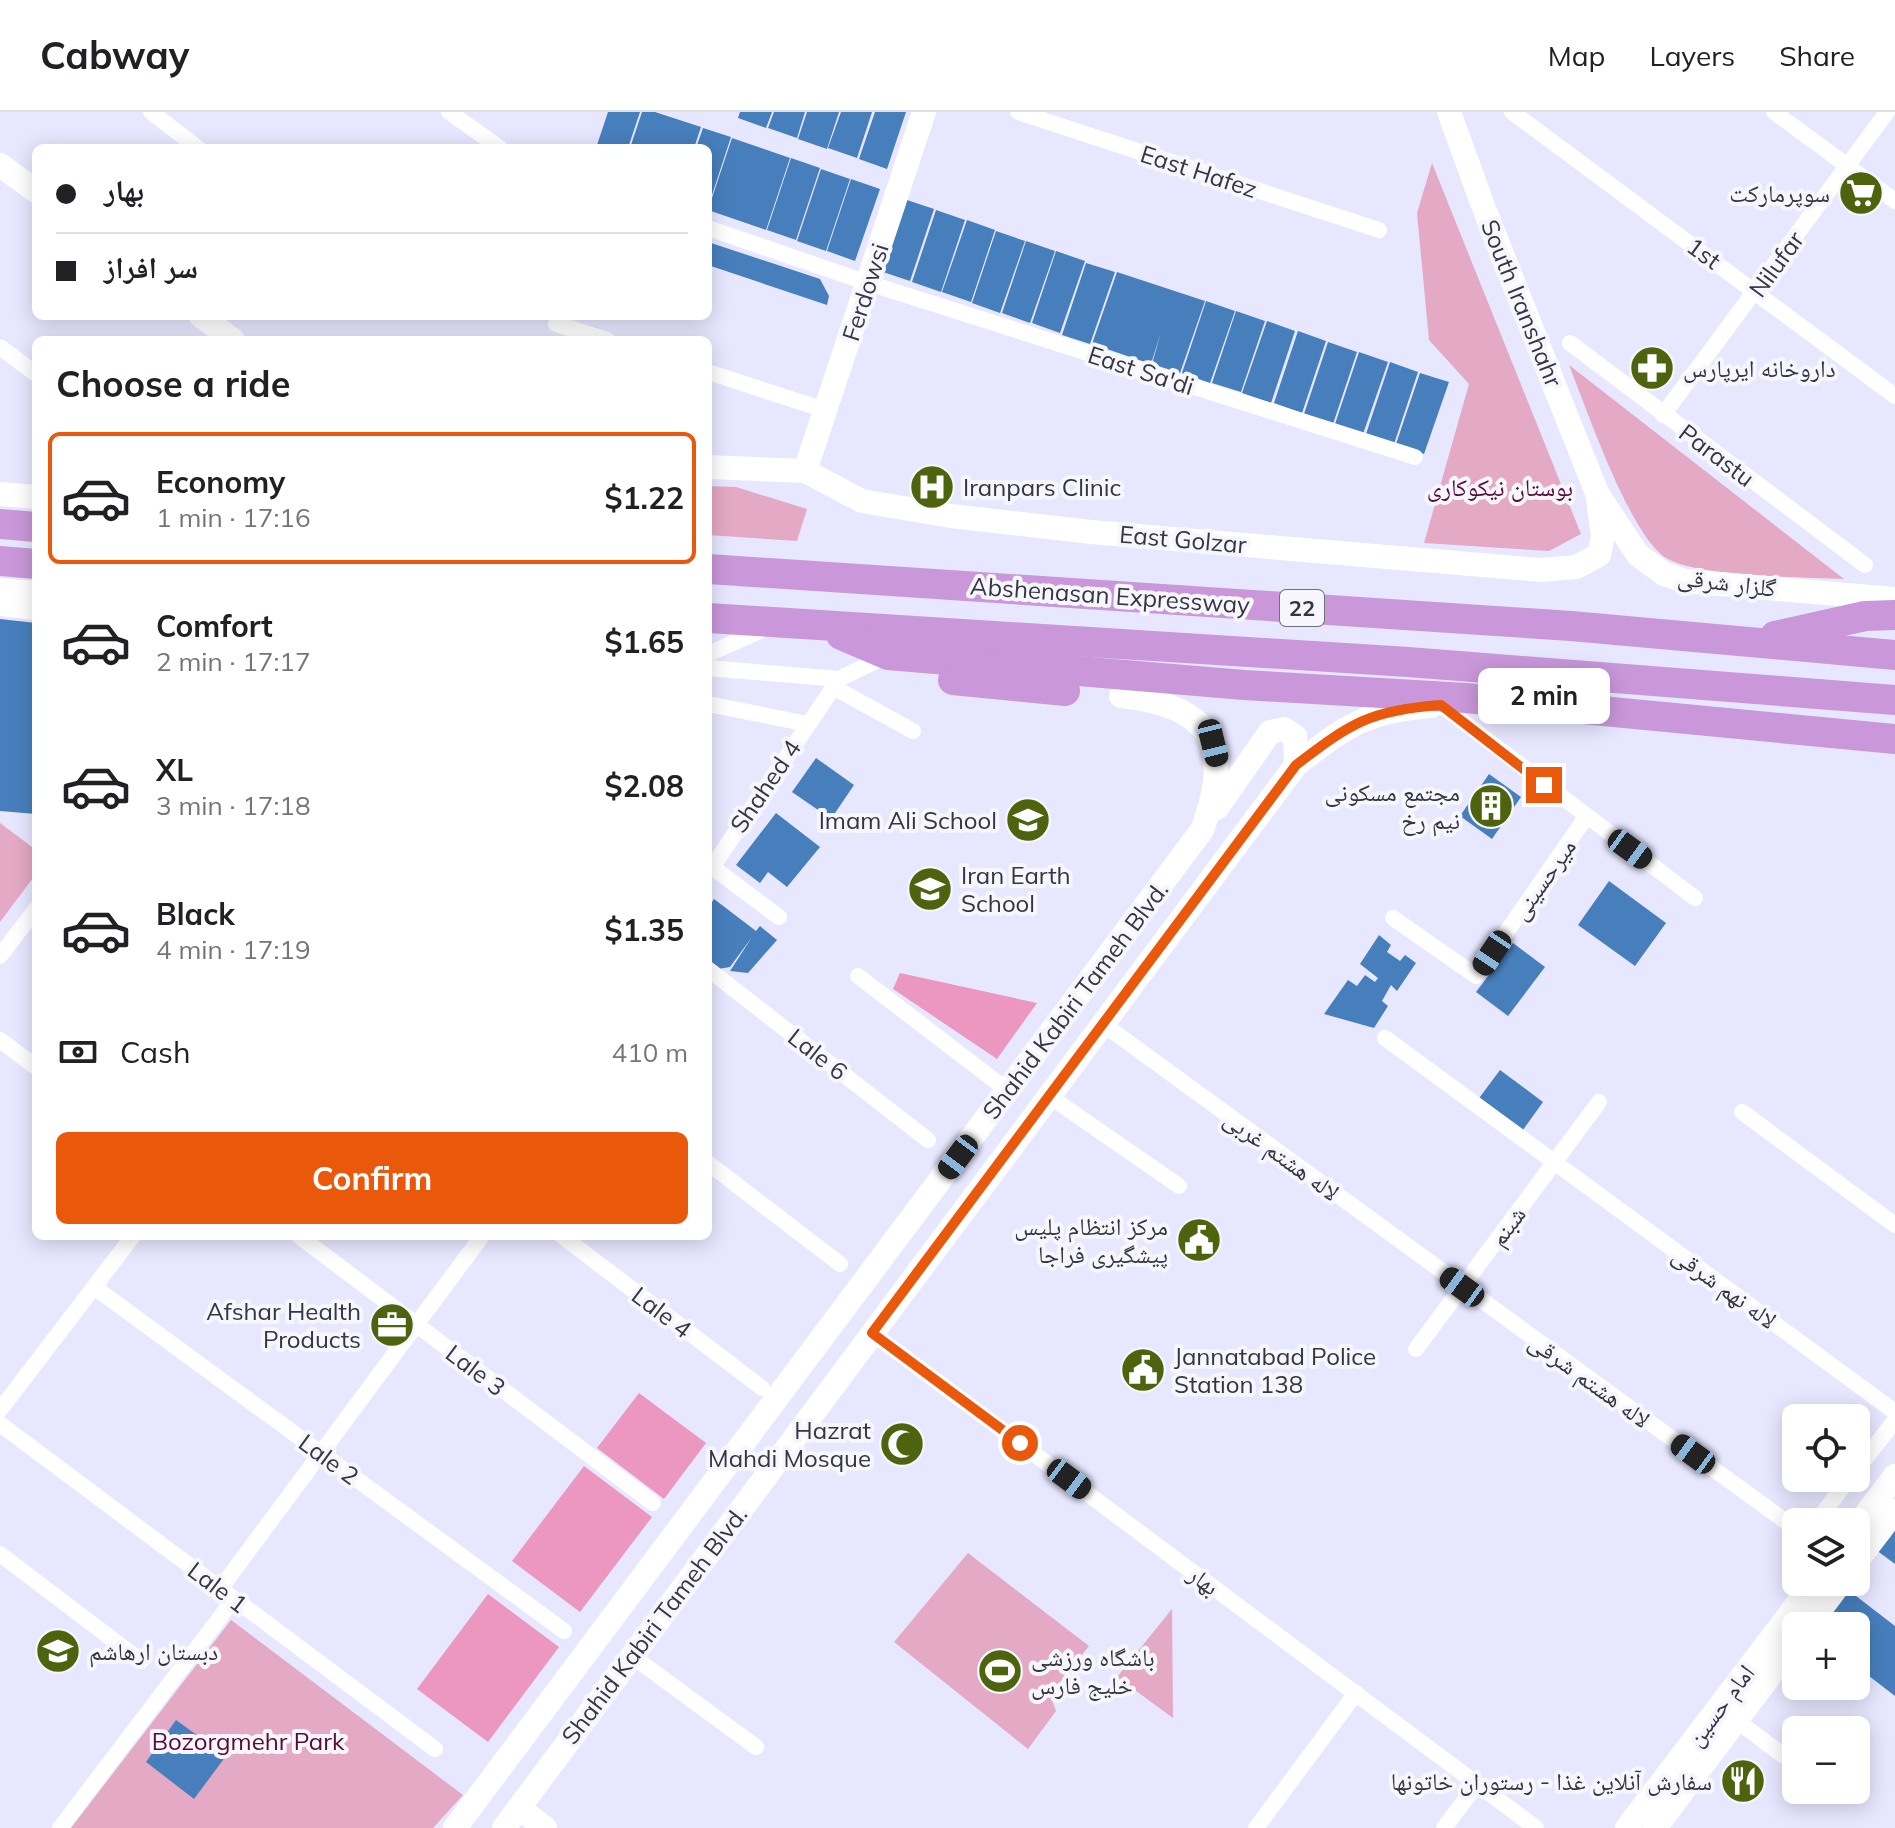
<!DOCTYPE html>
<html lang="en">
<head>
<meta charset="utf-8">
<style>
  body { margin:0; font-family:Mulish,"Noto Naskh Arabic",sans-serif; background:#f2f2f2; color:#202124; height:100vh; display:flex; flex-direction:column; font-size:30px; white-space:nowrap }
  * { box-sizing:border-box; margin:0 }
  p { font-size:26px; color:#757577 }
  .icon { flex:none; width:44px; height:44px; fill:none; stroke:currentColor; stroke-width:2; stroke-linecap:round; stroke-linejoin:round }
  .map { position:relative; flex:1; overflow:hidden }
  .drawer { position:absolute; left:32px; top:224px; width:680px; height:904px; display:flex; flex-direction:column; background:#fff; border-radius:12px; box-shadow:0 4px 20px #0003 }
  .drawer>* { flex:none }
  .top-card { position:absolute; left:32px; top:32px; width:680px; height:176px; border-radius:12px; box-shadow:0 4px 20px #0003; display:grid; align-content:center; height:176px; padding:0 24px; background:#fff }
  .controls { position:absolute; left:1782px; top:1292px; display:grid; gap:16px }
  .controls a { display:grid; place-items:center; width:88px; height:88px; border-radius:12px; background:#fff; box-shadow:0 4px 20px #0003; font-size:40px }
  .end { position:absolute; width:36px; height:36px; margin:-18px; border:10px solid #ea580c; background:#fff; box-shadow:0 0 0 4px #fff }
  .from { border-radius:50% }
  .bubble { position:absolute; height:56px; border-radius:12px; background:#fff; box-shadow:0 4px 20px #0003; font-size:26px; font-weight:700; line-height:56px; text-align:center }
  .car { position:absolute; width:24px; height:48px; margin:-24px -12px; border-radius:10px; box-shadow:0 0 6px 2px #0007; background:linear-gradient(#222 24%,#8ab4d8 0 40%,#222 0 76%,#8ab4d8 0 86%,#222 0) }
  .top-card b { display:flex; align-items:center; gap:28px; height:76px; font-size:30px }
  .top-card b+b { border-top:2px solid #e0e0e0 }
  .top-card i { width:20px; height:20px; background:#202124 }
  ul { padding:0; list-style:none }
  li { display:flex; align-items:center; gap:24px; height:132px; margin:0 16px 12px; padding:0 8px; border:4px solid transparent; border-radius:12px }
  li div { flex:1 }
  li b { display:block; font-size:30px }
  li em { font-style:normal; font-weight:700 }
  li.selected { border-color:#ea580c }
  li>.icon { width:72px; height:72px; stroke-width:1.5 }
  h2 { padding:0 24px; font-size:36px; line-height:96px }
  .pay { display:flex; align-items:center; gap:20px; height:88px; padding:0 24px; font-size:30px }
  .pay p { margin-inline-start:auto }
  .action { display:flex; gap:16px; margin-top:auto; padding:16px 24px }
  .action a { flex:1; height:92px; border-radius:12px; background:#ea580c; color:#fff; font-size:32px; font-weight:700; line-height:92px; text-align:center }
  header { display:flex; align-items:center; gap:48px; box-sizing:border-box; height:112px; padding:0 40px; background:#fff; border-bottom:2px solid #e0e0e0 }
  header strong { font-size:38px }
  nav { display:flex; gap:44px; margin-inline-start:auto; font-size:28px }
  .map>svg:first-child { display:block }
  .green { fill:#e4a9c4 }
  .forest { fill:#ec97c0 }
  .building { fill:#477fbd }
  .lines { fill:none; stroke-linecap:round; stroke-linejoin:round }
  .street { stroke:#fff; stroke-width:16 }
  .secondary { stroke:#fff; stroke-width:24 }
  .highway { stroke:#c997da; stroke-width:30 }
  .route { stroke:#ea580c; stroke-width:10 }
  .labels { text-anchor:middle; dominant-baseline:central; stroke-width:8; stroke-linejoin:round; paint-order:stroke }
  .shield { fill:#f6f6fc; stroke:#70707a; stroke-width:2 }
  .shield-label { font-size:22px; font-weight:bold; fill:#363642 }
  .street-label { font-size:24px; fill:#363642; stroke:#f6f6fc }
  .poi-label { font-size:24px; fill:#363642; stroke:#f6f6fc; text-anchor:end }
  .park-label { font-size:24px; fill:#570c38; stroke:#f6f6fc }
</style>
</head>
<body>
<header>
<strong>Cabway</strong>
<nav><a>Map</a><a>Layers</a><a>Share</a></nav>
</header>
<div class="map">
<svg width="1895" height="1716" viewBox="0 0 1895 1716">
  <rect width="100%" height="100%" fill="#e7e7ff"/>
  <g class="green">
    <polygon points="1432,51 1581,422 1549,439 1424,431 1469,272 1429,228 1417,101"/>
    <path d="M1569,253L1844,467C1803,465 1701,465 1668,447C1631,428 1586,295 1569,253Z"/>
    <polygon points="708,374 736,375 807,397 797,429 708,423"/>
    <polygon points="0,711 36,738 36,762 0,810"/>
    <polygon points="968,1441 1089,1534 1050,1583 1056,1599 1028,1637 894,1530"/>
    <polygon points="1172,1497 1173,1606 1117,1565"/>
    <polygon points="231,1508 463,1683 433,1716 71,1716"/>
  </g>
  <g class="forest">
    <polygon points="900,861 1037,891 997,947 893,877"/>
    <polygon points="639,1281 706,1331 664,1387 597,1336"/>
    <polygon points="584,1354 652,1405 580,1500 512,1449"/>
    <polygon points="488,1482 559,1535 488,1630 417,1577"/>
  </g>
  <g class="building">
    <polygon points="608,0 640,0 628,36 596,36"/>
    <polygon points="642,0 655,0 701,15 694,36 630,36"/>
    <polygon points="740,0 772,0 766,16 738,6"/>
    <polygon points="774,0 805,0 797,26 768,16"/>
    <polygon points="807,0 839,0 827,37 798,27"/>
    <polygon points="841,0 872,0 857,46 828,36"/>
    <polygon points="875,0 906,0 887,57 859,47"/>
    <polygon points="703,16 731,25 709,92 708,36 696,36"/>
    <polygon points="732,26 790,46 766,118 708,98"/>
    <polygon points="791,46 820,56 796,128 767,118"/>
    <polygon points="821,57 850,67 826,139 797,129"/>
    <polygon points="851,67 880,77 855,149 827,139"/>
    <polygon points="907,88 934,97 910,169 883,160"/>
    <polygon points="936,98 965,108 941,180 912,170"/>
    <polygon points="967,108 995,118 971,190 942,180"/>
    <polygon points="996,119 1025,129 1000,201 972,191"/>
    <polygon points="1026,129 1055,139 1030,211 1002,201"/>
    <polygon points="708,130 820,167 829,184 827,193 708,153"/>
    <polygon points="1056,139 1085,149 1060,221 1032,211"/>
    <polygon points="1086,151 1115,160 1090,232 1062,223"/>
    <polygon points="1117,160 1205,189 1180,261 1152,252 1161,220 1151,252 1092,232"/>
    <polygon points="1206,189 1235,199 1210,271 1182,261"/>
    <polygon points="1236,199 1265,209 1241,280 1212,271"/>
    <polygon points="1267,209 1295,219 1271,291 1242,281"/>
    <polygon points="1298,219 1326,229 1302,301 1274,291"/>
    <polygon points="1328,230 1357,240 1333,312 1304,302"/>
    <polygon points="1359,240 1388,250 1363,322 1335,312"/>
    <polygon points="1390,250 1418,260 1394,332 1366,322"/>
    <polygon points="1420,261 1449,270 1424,342 1396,332"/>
    <polygon points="0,507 36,511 36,702 0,699"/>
    <polygon points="816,646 854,673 831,707 792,680"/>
    <polygon points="1489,662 1521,685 1492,727 1460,704"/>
    <polygon points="776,701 820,735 787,775 768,760 760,771 736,753"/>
    <polygon points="1609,769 1666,811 1635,854 1578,813"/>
    <polygon points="714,787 756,819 760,814 777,828 748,861 730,859 752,825 730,855 718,857 708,853 708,796"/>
    <polygon points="1379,823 1391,833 1387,840 1400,849 1405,843 1416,851 1397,879 1391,873 1382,889 1388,894 1374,916 1324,902 1348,868 1357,874 1365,863 1375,870 1378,866 1360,852"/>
    <polygon points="1513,831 1545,855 1508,904 1476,880"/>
    <polygon points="1500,958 1543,990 1520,1022 1477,989"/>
    <polygon points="1895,1404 1895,1452 1872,1435"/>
    <polygon points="1843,1474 1895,1514 1895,1584 1856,1554 1856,1514 1813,1514"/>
    <polygon points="176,1608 226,1644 194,1687 146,1650"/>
  </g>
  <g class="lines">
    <g class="street">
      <polyline points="151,0 198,36"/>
      <polyline points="449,0 500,36"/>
      <polyline points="1018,0 1379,118"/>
      <polyline points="1512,0 1895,284"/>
      <polyline points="1774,0 1895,89"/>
      <polyline points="708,116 868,171 1415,345"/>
      <polyline points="556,212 607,228"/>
      <polyline points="1570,231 1865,453"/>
      <polyline points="0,235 36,262"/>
      <polyline points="708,260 825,298"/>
      <polyline points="1663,303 1887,0"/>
      <polyline points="0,496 36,500"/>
      <polyline points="708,542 769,515"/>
      <polyline points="708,556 839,567 888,543"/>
      <polyline points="833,575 913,619"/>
      <polyline points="708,592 808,612"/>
      <polyline points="1441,593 1695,786"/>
      <polyline points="779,805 716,758 715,751 839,567"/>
      <polyline points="1393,806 1476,864 1586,705"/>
      <polyline points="0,844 36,797"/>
      <polyline points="708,857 928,1028"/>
      <polyline points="858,864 1007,978"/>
      <polyline points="1103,912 1796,1417"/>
      <polyline points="1385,926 1895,1300"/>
      <polyline points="0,928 36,955"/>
      <polyline points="1049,984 1179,1074"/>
      <polyline points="1742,1000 1895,1113"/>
      <polyline points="708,1051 840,1152"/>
      <polyline points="299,1124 653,1391"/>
      <polyline points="562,1124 762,1276"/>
      <polyline points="94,1175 564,1519"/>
      <polyline points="872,1221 1536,1716"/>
      <polyline points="1416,1237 1599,990"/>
      <polyline points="0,1298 133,1124"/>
      <polyline points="0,1312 435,1637"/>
      <polyline points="1856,1359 1895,1308"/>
      <polyline points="1816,1410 1850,1366"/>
      <polyline points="0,1442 141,1549"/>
      <polyline points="220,1477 482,1124"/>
      <polyline points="632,1544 756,1635"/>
      <polyline points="1728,1602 1784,1644"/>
      <polyline points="60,1716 234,1487"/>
      <polyline points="1256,1716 1356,1581"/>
      <polyline points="1444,1716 1477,1672"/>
    </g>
    <g class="secondary">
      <polyline points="1449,0 1485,99 1597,381 1638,443 1664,462 1685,469 1895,487"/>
      <polyline points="0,53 36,79"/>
      <polyline points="201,204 233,228"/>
      <polyline points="708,355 805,359 862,389 951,404 1091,420 1541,458 1576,455 1599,443 1603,425 1597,381"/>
      <polyline points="805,359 924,0"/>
      <polyline points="0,382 36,385"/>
      <polyline points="0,478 36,481"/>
      <polyline points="1217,696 1270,620 1284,617 1295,624 1296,653"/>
      <polyline points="1856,1415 1895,1364"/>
      <polyline points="1856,1450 1895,1399"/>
      <polyline points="1808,1514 1841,1470"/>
      <polyline points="519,1696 545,1716"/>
      <path d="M455,1716L1202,718C1234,633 1212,594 1121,584"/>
      <path d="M504,1716L1296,653C1346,614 1366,599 1431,594"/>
      <polyline points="1627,1716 1814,1470"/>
      <polyline points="1655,1716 1796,1529"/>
    </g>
    <g class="highway">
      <polyline points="0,412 36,415"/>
      <polyline points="0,449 36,452"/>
      <polyline points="708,457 1571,514 1895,543"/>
      <polyline points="708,506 1408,550 1895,588"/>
      <polyline points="841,523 888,543 1244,573 1466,586 1895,627"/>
      <polyline points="1775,524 1865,504 1895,503"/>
      <polyline points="953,568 1065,579"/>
    </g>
  </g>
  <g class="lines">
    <path class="route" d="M1020,1331L872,1221L1296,653C1351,611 1370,598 1441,593L1544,673"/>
  </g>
  <defs>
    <g id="supermarket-disc" transform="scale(2.3)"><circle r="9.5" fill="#4e630d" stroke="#f6f6fc"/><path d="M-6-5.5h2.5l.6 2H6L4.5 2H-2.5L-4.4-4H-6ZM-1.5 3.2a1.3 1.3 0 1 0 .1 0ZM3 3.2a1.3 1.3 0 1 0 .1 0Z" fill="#fff"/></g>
    <g id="pharmacy-disc" transform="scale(2.3)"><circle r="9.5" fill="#4e630d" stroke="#f6f6fc"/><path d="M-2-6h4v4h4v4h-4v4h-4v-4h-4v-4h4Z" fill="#fff"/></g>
    <g id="hospital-disc" transform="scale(2.3)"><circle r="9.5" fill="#4e630d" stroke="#f6f6fc"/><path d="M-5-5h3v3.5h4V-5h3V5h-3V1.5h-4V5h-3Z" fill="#fff"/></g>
    <g id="building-disc" transform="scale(2.3)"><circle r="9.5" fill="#4e630d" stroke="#f6f6fc"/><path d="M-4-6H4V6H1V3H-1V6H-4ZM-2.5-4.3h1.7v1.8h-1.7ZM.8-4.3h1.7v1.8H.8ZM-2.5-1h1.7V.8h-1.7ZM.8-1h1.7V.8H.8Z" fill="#fff"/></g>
    <g id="school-disc" transform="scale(2.3)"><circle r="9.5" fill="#4e630d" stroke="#f6f6fc"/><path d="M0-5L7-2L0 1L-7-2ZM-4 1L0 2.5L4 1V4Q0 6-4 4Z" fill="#fff"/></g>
    <g id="civic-disc" transform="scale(2.3)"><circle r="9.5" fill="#4e630d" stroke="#f6f6fc"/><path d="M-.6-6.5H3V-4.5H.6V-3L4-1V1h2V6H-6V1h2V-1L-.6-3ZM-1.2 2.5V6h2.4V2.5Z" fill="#fff"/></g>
    <g id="office-disc" transform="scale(2.3)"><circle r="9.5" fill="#4e630d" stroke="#f6f6fc"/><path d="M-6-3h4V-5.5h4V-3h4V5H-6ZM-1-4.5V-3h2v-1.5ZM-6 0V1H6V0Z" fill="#fff"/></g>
    <g id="mosque-disc" transform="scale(2.3)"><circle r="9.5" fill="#4e630d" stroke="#f6f6fc"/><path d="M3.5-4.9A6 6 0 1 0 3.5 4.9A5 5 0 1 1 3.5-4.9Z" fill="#fff"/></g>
    <g id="stadium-disc" transform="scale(2.3)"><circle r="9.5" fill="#4e630d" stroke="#f6f6fc"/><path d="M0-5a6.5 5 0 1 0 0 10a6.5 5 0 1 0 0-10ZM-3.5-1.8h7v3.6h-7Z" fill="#fff"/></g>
    <g id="restaurant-disc" transform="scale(2.3)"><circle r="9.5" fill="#4e630d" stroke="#f6f6fc"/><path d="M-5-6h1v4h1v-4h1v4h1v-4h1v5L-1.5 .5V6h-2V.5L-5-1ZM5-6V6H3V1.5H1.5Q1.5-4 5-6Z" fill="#fff"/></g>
  </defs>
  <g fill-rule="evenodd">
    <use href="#supermarket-disc" x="1861" y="81"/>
    <use href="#pharmacy-disc" x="1652" y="256"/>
    <use href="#hospital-disc" x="932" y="375"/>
    <use href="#building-disc" x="1491" y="694"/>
    <use href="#school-disc" x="1028" y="708"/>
    <use href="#school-disc" x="930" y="777"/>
    <use href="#civic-disc" x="1199" y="1128"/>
    <use href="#office-disc" x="392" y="1213"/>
    <use href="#civic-disc" x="1143" y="1258"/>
    <use href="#mosque-disc" x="902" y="1332"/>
    <use href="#school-disc" x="58" y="1539"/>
    <use href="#stadium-disc" x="1000" y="1559"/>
    <use href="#restaurant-disc" x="1743" y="1669"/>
  </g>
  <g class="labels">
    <rect class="shield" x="1280" y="478" width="44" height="36" rx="6"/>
    <g class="shield-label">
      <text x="1302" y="496">22</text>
    </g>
    <g class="street-label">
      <text transform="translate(1199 59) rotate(18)">East Hafez</text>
      <text transform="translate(1704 141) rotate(36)">1st</text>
      <text transform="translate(1776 152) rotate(-54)">Nilufar</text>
      <text transform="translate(865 180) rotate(-72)">Ferdowsi</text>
      <text transform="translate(1522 191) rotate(68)">South Iranshahr</text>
      <text transform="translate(1141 258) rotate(18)">East Sa'di</text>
      <text transform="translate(1717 343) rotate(37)">Parastu</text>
      <text transform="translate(1183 427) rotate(5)">East Golzar</text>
      <text transform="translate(1727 470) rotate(7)">گلزار شرقی</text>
      <text transform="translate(1110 483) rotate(4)">Abshenasan Expressway</text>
      <text transform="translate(765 674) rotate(-56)">Shahed 4</text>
      <text transform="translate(1543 767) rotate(-55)">میرحسینی</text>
      <text transform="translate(1075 888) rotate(-53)">Shahid Kabiri Tameh Blvd.</text>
      <text transform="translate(818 942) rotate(38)">Lale 6</text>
      <text transform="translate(1282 1043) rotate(36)">لاله هشتم غربی</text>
      <text transform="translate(1507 1114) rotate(-53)">شبنم</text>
      <text transform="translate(1725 1175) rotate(36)">لاله نهم شرقی</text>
      <text transform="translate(662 1200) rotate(37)">Lale 4</text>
      <text transform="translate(476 1258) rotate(37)">Lale 3</text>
      <text transform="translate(1590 1268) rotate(36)">لاله هشتم شرقی</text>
      <text transform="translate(329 1347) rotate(36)">Lale 2</text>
      <text transform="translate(1204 1468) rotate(37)">بهار</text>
      <text transform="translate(218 1475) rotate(37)">Lale 1</text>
      <text transform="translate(654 1513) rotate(-53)">Shahid Kabiri Tameh Blvd.</text>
      <text transform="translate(1720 1593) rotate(-53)">امام حسین</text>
    </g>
    <g class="poi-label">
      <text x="1830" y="81">سوپرمارکت</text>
      <text x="1683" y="256" text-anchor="start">داروخانه ایرپارس</text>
      <text x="963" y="375" text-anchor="start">Iranpars Clinic</text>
      <text x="1460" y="680">مجتمع مسکونی<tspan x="1460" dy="28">نیم رخ</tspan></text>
      <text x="997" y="708">Imam Ali School</text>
      <text x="961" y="763" text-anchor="start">Iran Earth<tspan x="961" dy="28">School</tspan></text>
      <text x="1168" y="1114">مرکز انتظام پلیس<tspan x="1168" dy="28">پیشگیری فراجا</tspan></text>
      <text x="361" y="1199">Afshar Health<tspan x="361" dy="28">Products</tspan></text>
      <text x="1174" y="1244" text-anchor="start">Jannatabad Police<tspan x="1174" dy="28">Station 138</tspan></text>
      <text x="871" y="1318">Hazrat<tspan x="871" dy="28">Mahdi Mosque</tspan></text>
      <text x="89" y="1539" text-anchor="start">دبستان ارهاشم</text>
      <text x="1031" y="1545" text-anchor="start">باشگاه ورزشی<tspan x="1031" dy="28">خلیج فارس</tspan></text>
      <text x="1712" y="1669">سفارش آنلاین غذا - رستوران خاتونها</text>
    </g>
    <g class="park-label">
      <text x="1500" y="375">بوستان نیکوکاری</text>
      <text x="248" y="1629">Bozorgmehr Park</text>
    </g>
  </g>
</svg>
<div class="controls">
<a><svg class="icon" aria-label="locate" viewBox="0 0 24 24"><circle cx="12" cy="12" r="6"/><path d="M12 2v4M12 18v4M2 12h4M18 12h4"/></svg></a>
<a><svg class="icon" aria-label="layers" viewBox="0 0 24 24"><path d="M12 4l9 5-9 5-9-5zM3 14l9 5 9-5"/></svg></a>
<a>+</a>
<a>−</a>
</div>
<i class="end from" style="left:1020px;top:1331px"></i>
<i class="end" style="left:1544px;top:673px"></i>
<div class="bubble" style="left:1478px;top:556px;width:132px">2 min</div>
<i class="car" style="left:1213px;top:631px;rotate:166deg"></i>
<i class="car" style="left:1630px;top:737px;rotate:126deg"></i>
<i class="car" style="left:1492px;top:841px;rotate:214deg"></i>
<i class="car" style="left:958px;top:1045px;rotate:217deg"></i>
<i class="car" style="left:1462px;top:1175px;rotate:306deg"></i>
<i class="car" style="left:1693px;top:1342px;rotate:306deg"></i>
<i class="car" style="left:1069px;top:1367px;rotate:127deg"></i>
<div class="top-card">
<b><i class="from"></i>بهار</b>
<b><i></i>سر افراز</b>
</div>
<section class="drawer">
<h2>Choose a ride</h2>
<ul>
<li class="selected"><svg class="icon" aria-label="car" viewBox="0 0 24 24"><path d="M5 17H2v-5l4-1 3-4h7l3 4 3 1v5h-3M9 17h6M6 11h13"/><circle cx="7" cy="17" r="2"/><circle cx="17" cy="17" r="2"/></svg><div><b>Economy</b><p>1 min · 17:16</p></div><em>$1.22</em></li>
<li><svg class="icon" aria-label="car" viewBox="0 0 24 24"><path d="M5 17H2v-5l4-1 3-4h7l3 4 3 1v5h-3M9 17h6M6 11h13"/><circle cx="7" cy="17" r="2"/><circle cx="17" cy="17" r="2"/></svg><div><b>Comfort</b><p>2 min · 17:17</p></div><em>$1.65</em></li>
<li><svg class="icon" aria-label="car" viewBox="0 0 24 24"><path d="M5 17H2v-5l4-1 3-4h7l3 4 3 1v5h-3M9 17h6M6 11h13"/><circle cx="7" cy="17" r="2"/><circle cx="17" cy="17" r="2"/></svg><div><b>XL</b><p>3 min · 17:18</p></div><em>$2.08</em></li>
<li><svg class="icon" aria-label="car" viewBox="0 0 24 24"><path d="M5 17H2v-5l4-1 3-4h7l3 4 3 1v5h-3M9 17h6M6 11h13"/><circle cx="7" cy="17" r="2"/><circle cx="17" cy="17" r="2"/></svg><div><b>Black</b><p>4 min · 17:19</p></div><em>$1.35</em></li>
</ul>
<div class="pay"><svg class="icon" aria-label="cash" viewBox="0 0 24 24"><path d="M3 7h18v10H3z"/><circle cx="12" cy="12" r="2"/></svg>Cash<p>410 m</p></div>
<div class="action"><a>Confirm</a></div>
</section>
</div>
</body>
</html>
